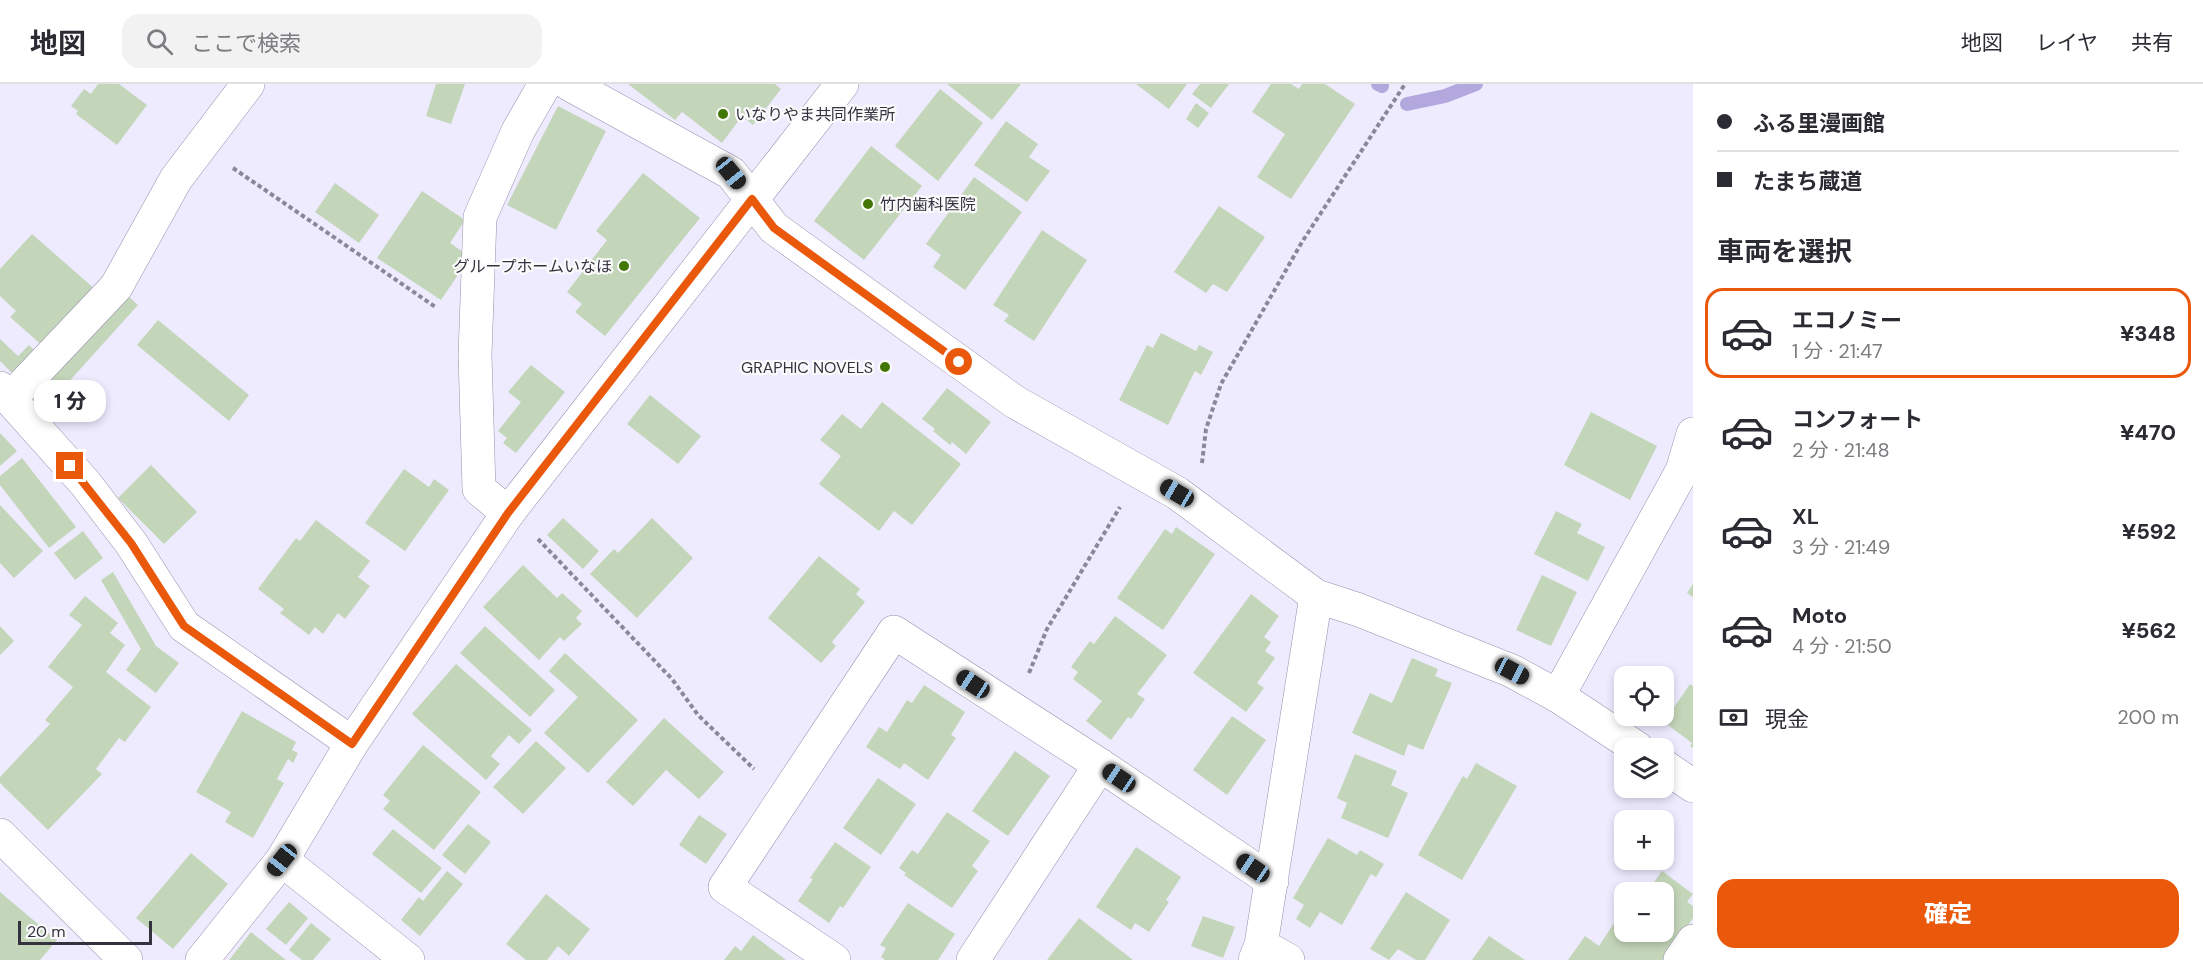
<!DOCTYPE html>
<html lang="ja">
<head>
<meta charset="utf-8">
<style>
  body { margin:0; font-family:"DM Sans","Noto Sans JP",sans-serif; background:#f2f2f3; color:#2b2b33; height:100vh; display:flex; flex-direction:column; font-size:22px; white-space:nowrap }
  * { box-sizing:border-box; margin:0 }
  p { font-size:20px; color:#7c7c81 }
  .icon { flex:none; width:33px; height:33px; fill:none; stroke:currentColor; stroke-width:2; stroke-linecap:round; stroke-linejoin:round }
  .map { position:relative; flex:1; overflow:hidden }
  .sheet { display:flex; flex-direction:column; background:#fff; width:510px }
  .sheet>* { flex:none }
  .guide { display:grid; align-content:center; height:132px; padding:0 24px; background:#fff }
  .controls { position:absolute; left:1614px; top:582px; display:grid; gap:12px }
  .controls a { display:grid; place-items:center; width:60px; height:60px; border-radius:12px; background:#fff; box-shadow:0 3px 9px #0003; font-size:30px }
  .scale { position:absolute; left:18px; bottom:15px; width:134px; box-sizing:border-box; padding-left:6px; border:3px solid #34323f; border-top:0; font-size:16px; line-height:21px; white-space:nowrap; color:#34323f; -webkit-text-stroke:4px #fbfbfb; paint-order:stroke }
  .end { position:absolute; width:27px; height:27px; margin:-14px; border:8px solid #ea580c; background:#fff; box-shadow:0 0 0 3px #fff }
  .from { border-radius:50% }
  .bubble { position:absolute; height:42px; border-radius:18px; background:#fff; box-shadow:0 3px 9px #0003; font-size:20px; font-weight:800; line-height:42px; text-align:center }
  .car { position:absolute; width:18px; height:36px; margin:-18px -9px; border-radius:8px; box-shadow:0 0 4px 2px #0007; background:linear-gradient(#222 24%,#8ab4d8 0 40%,#222 0 76%,#8ab4d8 0 86%,#222 0) }
  .guide b { display:flex; align-items:center; gap:21px; height:57px; font-size:22px }
  .guide b+b { border-top:2px solid #e1e1e2 }
  .guide i { width:15px; height:15px; background:#2b2b33 }
  ul { padding:0; list-style:none }
  li { display:flex; align-items:center; gap:18px; height:90px; margin:0 12px 9px; padding:0 12px; border:3px solid transparent; border-radius:18px }
  li div { flex:1 }
  li b { display:block; font-size:22px }
  li em { font-style:normal; font-weight:800 }
  li.active { border-color:#ea580c }
  li>.icon { width:54px; height:54px; stroke-width:1.5 }
  h2 { padding:0 24px; font-size:27px; line-height:72px }
  .pay { display:flex; align-items:center; gap:15px; height:66px; padding:0 24px; font-size:22px }
  .pay p { margin-inline-start:auto }
  .button { display:flex; gap:12px; margin-top:auto; padding:12px 24px }
  .button a { flex:1; height:69px; border-radius:18px; background:#ea580c; color:#fff; font-size:24px; font-weight:800; line-height:69px; text-align:center }
  header { display:flex; align-items:center; gap:36px; box-sizing:border-box; height:84px; padding:0 30px; background:#fff; border-bottom:2px solid #e1e1e2 }
  header strong { font-size:28px }
  nav { display:flex; gap:33px; margin-inline-start:auto; font-size:21px }
  .search { width:420px; height:54px; background:#f2f2f3; display:flex; align-items:center; gap:15px; box-sizing:border-box; padding:0 21px; border-radius:18px; color:#7c7c81; font-size:22px }
  main { display:flex; flex:1; min-height:0 }
  .map>svg:first-child { display:block }
  .lines { fill:none; stroke-linecap:round; stroke-linejoin:round }
  .stream { stroke:#b2a8dd; stroke-width:14 }
  .building { fill:#c4d6b9 }
  .minor-casing { stroke:#9690ae; stroke-width:34 }
  .path { stroke:#8a8898; stroke-width:4; stroke-dasharray:4.5 3; stroke-linecap:butt }
  .minor { stroke:#fff; stroke-width:33 }
  .route { stroke:#ea580c; stroke-width:8 }
  .poi-dot { fill:#427705; stroke:#fbfbfb; stroke-width:2 }
  .labels { text-anchor:middle; dominant-baseline:central; stroke-width:4.5; stroke-linejoin:round; paint-order:stroke }
  .poi-label { font-size:16px; fill:#34323f; stroke:#fbfbfb; text-anchor:start }
</style>
</head>
<body>
<header>
<strong>地図</strong>
<div class="search"><svg class="icon" aria-label="search" viewBox="0 0 24 24"><circle cx="10" cy="10" r="6"/><path d="M15 15l6 6"/></svg>ここで検索</div>
<nav><a>地図</a><a>レイヤ</a><a>共有</a></nav>
</header>
<main>
<div class="map">
<svg width="1693" height="876" viewBox="0 0 1693 876">
  <rect width="100%" height="100%" fill="#eeebff"/>
  <g class="lines">
    <g class="stream">
      <polyline points="1378,0 1382,2"/>
      <polyline points="1407,20 1445,12 1476,0"/>
    </g>
  </g>
  <g class="building">
    <polygon points="98,0 119,0 147,21 117,61 76,30 78,27 71,22 84,5 91,10"/>
    <polygon points="436,0 465,0 451,40 426,32"/>
    <polygon points="628,0 775,0 781,5 753,41 742,32 722,59 682,28 675,36"/>
    <polygon points="947,0 1021,0 992,36"/>
    <polygon points="1136,0 1187,0 1169,25"/>
    <polygon points="1200,0 1229,0 1211,24 1192,10"/>
    <polygon points="1271,0 1291,0 1299,5 1302,0 1325,0 1355,20 1291,115 1257,93 1285,50 1252,28"/>
    <polygon points="940,5 983,39 938,97 895,62"/>
    <polygon points="1196,19 1209,29 1198,44 1186,35"/>
    <polygon points="558,22 606,47 556,146 507,121"/>
    <polygon points="1006,37 1038,60 1029,73 1050,87 1027,118 974,81"/>
    <polygon points="871,62 922,102 864,176 814,137"/>
    <polygon points="643,89 700,134 605,252 575,228 582,220 567,208 607,156 596,147"/>
    <polygon points="974,93 1022,128 965,206 933,183 941,171 926,160"/>
    <polygon points="335,99 379,131 359,159 315,128"/>
    <polygon points="422,107 465,136 450,159 463,168 462,185 441,216 377,174"/>
    <polygon points="1219,122 1265,153 1227,208 1213,200 1206,209 1174,188"/>
    <polygon points="1042,146 1087,176 1034,257 1004,237 1009,231 993,221"/>
    <polygon points="32,150 96,206 44,263 10,233 16,227 0,212 0,185"/>
    <polygon points="125,209 138,221 46,323 33,312"/>
    <polygon points="158,236 249,311 229,337 137,261"/>
    <polygon points="1161,249 1196,267 1199,261 1213,268 1201,291 1195,287 1168,341 1119,316 1147,261 1153,264"/>
    <polygon points="0,255 18,272 29,261 38,270 16,293 0,277"/>
    <polygon points="531,281 565,308 516,369 503,359 507,354 498,347 521,318 508,308"/>
    <polygon points="947,304 991,338 966,370 952,358 950,361 933,347 935,345 922,335"/>
    <polygon points="650,311 701,352 678,380 627,340"/>
    <polygon points="882,318 961,380 912,441 894,427 879,447 819,400 841,372 820,356 842,330 861,345"/>
    <polygon points="1591,328 1657,362 1630,416 1564,381"/>
    <polygon points="0,349 17,367 0,382"/>
    <polygon points="22,374 76,443 49,464 0,401 0,392"/>
    <polygon points="151,381 197,428 164,460 118,414"/>
    <polygon points="404,385 429,403 434,395 449,406 405,467 365,439"/>
    <polygon points="0,421 43,467 14,494 0,479"/>
    <polygon points="1556,427 1582,440 1577,449 1605,463 1588,497 1534,470"/>
    <polygon points="563,434 599,467 583,485 547,451"/>
    <polygon points="652,434 693,474 637,534 590,490 614,465 618,469"/>
    <polygon points="316,436 370,477 358,493 370,502 345,535 338,529 323,550 315,543 309,551 280,529 284,525 258,505 296,454 300,457"/>
    <polygon points="1176,443 1215,470 1163,546 1117,514 1165,445 1172,450"/>
    <polygon points="83,447 103,474 75,496 54,469"/>
    <polygon points="819,472 860,505 856,510 865,518 832,558 836,562 821,579 768,534"/>
    <polygon points="523,481 557,514 562,509 582,527 576,534 582,540 564,557 560,553 539,576 483,523"/>
    <polygon points="113,488 156,562 179,579 156,609 126,586 141,565 101,496"/>
    <polygon points="1542,491 1577,508 1551,562 1516,546"/>
    <polygon points="1693,500 1693,513 1687,509"/>
    <polygon points="1251,510 1279,532 1264,553 1271,558 1265,567 1275,574 1257,599 1264,604 1246,628 1193,589"/>
    <polygon points="85,512 118,539 110,549 125,561 106,588 151,623 125,658 119,654 96,685 102,690 48,746 0,699 0,693 50,640 45,636 73,603 48,583 82,541 69,531"/>
    <polygon points="1115,532 1167,571 1137,610 1145,615 1131,635 1128,633 1111,656 1086,637 1102,617 1073,595 1078,588 1071,583 1090,557 1094,560"/>
    <polygon points="0,542 14,557 0,571"/>
    <polygon points="485,542 555,606 530,633 460,569"/>
    <polygon points="565,569 638,636 588,689 544,649 578,613 549,587"/>
    <polygon points="1412,574 1438,585 1435,592 1452,599 1423,666 1408,660 1404,672 1352,649 1370,609 1392,619"/>
    <polygon points="456,580 532,646 519,660 509,651 491,672 500,680 486,696 412,630"/>
    <polygon points="1690,600 1693,602 1693,664 1690,662 1692,659 1664,638"/>
    <polygon points="924,601 965,628 951,651 956,654 928,696 904,679 900,685 866,663 879,643 887,648 907,616 912,619"/>
    <polygon points="242,627 296,658 292,666 298,669 293,679 288,675 277,695 284,699 253,754 225,738 231,728 196,708"/>
    <polygon points="1232,632 1266,656 1227,711 1193,686"/>
    <polygon points="664,634 724,688 699,715 666,686 633,722 606,698"/>
    <polygon points="536,657 566,684 523,730 493,703"/>
    <polygon points="423,661 481,708 434,766 383,725 390,717 383,711"/>
    <polygon points="1015,667 1050,692 1008,752 972,727"/>
    <polygon points="1355,670 1397,687 1391,701 1408,709 1388,754 1341,734 1347,719 1337,714"/>
    <polygon points="1476,679 1517,702 1462,796 1418,771 1463,692 1467,695"/>
    <polygon points="878,694 916,720 881,771 843,744"/>
    <polygon points="947,728 990,757 972,782 978,787 952,824 904,791 906,789 899,784 912,766 918,770"/>
    <polygon points="699,731 727,750 706,780 679,761"/>
    <polygon points="468,740 491,758 465,790 442,771"/>
    <polygon points="393,745 442,784 421,809 372,770"/>
    <polygon points="1328,754 1357,771 1360,766 1384,780 1376,793 1371,790 1342,841 1320,828 1310,844 1296,835 1304,821 1293,814"/>
    <polygon points="835,758 871,783 843,824 840,822 829,839 798,817 813,795 810,794"/>
    <polygon points="1136,763 1181,793 1166,816 1169,818 1149,848 1135,839 1131,846 1096,823"/>
    <polygon points="191,769 228,800 173,865 136,834"/>
    <polygon points="447,787 463,800 420,852 401,836 419,813 423,817"/>
    <polygon points="1662,787 1693,810 1687,818 1693,822 1693,834 1664,876 1568,876 1585,852 1599,862 1624,824 1624,848 1664,848 1664,808 1647,808"/>
    <polygon points="0,808 57,856 40,876 0,876"/>
    <polygon points="1406,808 1450,836 1425,876 1416,876 1398,865 1389,876 1370,865"/>
    <polygon points="546,810 590,845 569,872 558,862 547,876 526,876 506,860"/>
    <polygon points="289,818 308,834 286,861 266,845"/>
    <polygon points="908,819 955,850 938,876 885,876 881,873 886,864 880,861"/>
    <polygon points="1203,832 1235,843 1223,874 1191,862"/>
    <polygon points="1079,834 1133,876 1047,876"/>
    <polygon points="311,839 331,855 313,876 302,876 289,866"/>
    <polygon points="251,848 286,876 229,876"/>
    <polygon points="753,851 786,876 724,876 735,862 741,867"/>
    <polygon points="1489,852 1525,876 1472,876"/>
  </g>
  <g class="lines">
    <g class="minor-casing">
      <g id="minor">
        <polyline points="569,0 731,89 774,144 1015,318 1177,409 1316,512 1359,526 1512,587 1558,612 1637,664"/>
        <polyline points="0,304 85,399 131,459 184,542 352,659"/>
        <polyline points="10,315 116,203 176,95 248,0"/>
        <polyline points="508,429 479,405 475,271 480,133 518,47 545,0"/>
        <polyline points="1558,612 1682,387 1693,350"/>
        <polyline points="1664,682 1693,702"/>
        <polyline points="0,751 126,876"/>
        <polyline points="282,776 408,876"/>
        <polyline points="1261,861 1288,876"/>
        <polyline points="202,876 282,776 352,659 508,429 842,0"/>
        <polyline points="834,876 725,803 894,548 1100,681 1272,797"/>
        <polyline points="973,876 1100,681"/>
        <polyline points="1255,876 1261,861 1316,512"/>
        <polyline points="1680,876 1693,857"/>
      </g>
    </g>
    <g class="path">
      <polyline points="233,84 437,224"/>
      <polyline points="1202,379 1206,345 1221,300 1302,158 1405,0"/>
      <polyline points="538,455 672,595 698,631 754,685"/>
      <polyline points="1029,589 1047,545 1120,423"/>
    </g>
    <use href="#minor" class="minor"/>
  </g>
  <g class="lines">
    <polyline class="route" points="70,382 131,459 184,542 352,660 508,429 752,115 774,144 959,278"/>
  </g>
  <g class="poi-dot">
    <circle cx="723" cy="30" r="6"/>
    <circle cx="868" cy="120" r="6"/>
    <circle cx="624" cy="182" r="6"/>
    <circle cx="885" cy="283" r="6"/>
  </g>
  <g class="labels">
    <g class="poi-label">
      <text x="735" y="30">いなりやま共同作業所</text>
      <text x="880" y="120">竹内歯科医院</text>
      <text x="612" y="182" text-anchor="end">グループホームいなほ</text>
      <text x="873" y="283" text-anchor="end">GRAPHIC NOVELS</text>
    </g>
  </g>
</svg>
<div class="controls">
<a><svg class="icon" aria-label="locate" viewBox="0 0 24 24"><circle cx="12" cy="12" r="6"/><path d="M12 2v4M12 18v4M2 12h4M18 12h4"/></svg></a>
<a><svg class="icon" aria-label="layers" viewBox="0 0 24 24"><path d="M12 4l9 5-9 5-9-5zM3 14l9 5 9-5"/></svg></a>
<a>+</a>
<a>−</a>
</div>
<div class="scale">20 m</div>
<i class="end from" style="left:959px;top:278px"></i>
<i class="end" style="left:70px;top:382px"></i>
<div class="bubble" style="left:34px;top:296px;width:72px">1 分</div>
<i class="car" style="left:731px;top:89px;rotate:141deg"></i>
<i class="car" style="left:1177px;top:409px;rotate:300deg"></i>
<i class="car" style="left:1512px;top:587px;rotate:118deg"></i>
<i class="car" style="left:973px;top:600px;rotate:303deg"></i>
<i class="car" style="left:1119px;top:694px;rotate:304deg"></i>
<i class="car" style="left:282px;top:776px;rotate:219deg"></i>
<i class="car" style="left:1253px;top:784px;rotate:304deg"></i>
</div>
<section class="sheet">
<div class="guide">
<b><i class="from"></i>ふる里漫画館</b>
<b><i></i>たまち蔵道</b>
</div>
<h2>車両を選択</h2>
<ul>
<li class="active"><svg class="icon" aria-label="car" viewBox="0 0 24 24"><path d="M5 17H2v-5l4-1 3-4h7l3 4 3 1v5h-3M9 17h6M6 11h13"/><circle cx="7" cy="17" r="2"/><circle cx="17" cy="17" r="2"/></svg><div><b>エコノミー</b><p>1 分 · 21:47</p></div><em>¥348</em></li>
<li><svg class="icon" aria-label="car" viewBox="0 0 24 24"><path d="M5 17H2v-5l4-1 3-4h7l3 4 3 1v5h-3M9 17h6M6 11h13"/><circle cx="7" cy="17" r="2"/><circle cx="17" cy="17" r="2"/></svg><div><b>コンフォート</b><p>2 分 · 21:48</p></div><em>¥470</em></li>
<li><svg class="icon" aria-label="car" viewBox="0 0 24 24"><path d="M5 17H2v-5l4-1 3-4h7l3 4 3 1v5h-3M9 17h6M6 11h13"/><circle cx="7" cy="17" r="2"/><circle cx="17" cy="17" r="2"/></svg><div><b>XL</b><p>3 分 · 21:49</p></div><em>¥592</em></li>
<li><svg class="icon" aria-label="car" viewBox="0 0 24 24"><path d="M5 17H2v-5l4-1 3-4h7l3 4 3 1v5h-3M9 17h6M6 11h13"/><circle cx="7" cy="17" r="2"/><circle cx="17" cy="17" r="2"/></svg><div><b>Moto</b><p>4 分 · 21:50</p></div><em>¥562</em></li>
</ul>
<div class="pay"><svg class="icon" aria-label="cash" viewBox="0 0 24 24"><path d="M3 7h18v10H3z"/><circle cx="12" cy="12" r="2"/></svg>現金<p>200 m</p></div>
<div class="button"><a>確定</a></div>
</section>
</main>
</body>
</html>
